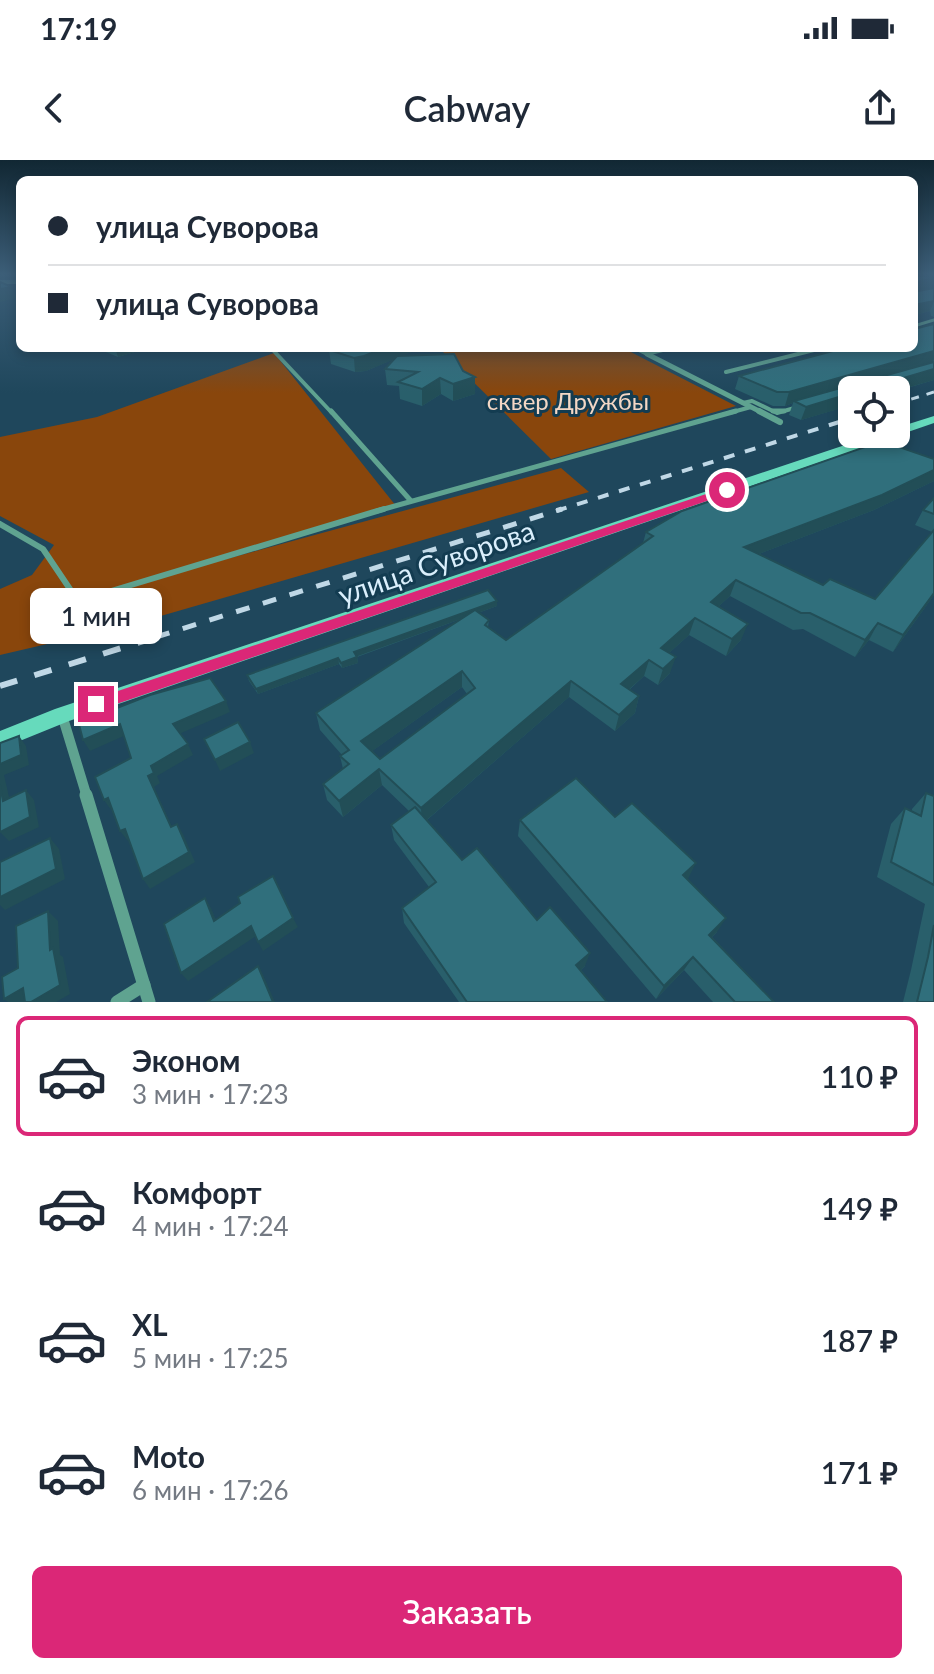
<!DOCTYPE html>
<html lang="ru">
<head>
<meta charset="utf-8">
<style>
  body { margin:0; font-family:Lato,sans-serif; background:#f6f6f7; color:#1f2937; height:100vh; display:flex; flex-direction:column; font-size:30px; white-space:nowrap }
  * { box-sizing:border-box; margin:0 }
  p { font-size:26px; color:#747a83 }
  .icon { flex:none; width:44px; height:44px; fill:none; stroke:currentColor; stroke-width:2; stroke-linecap:round; stroke-linejoin:round }
  .map { position:relative; height:842px; overflow:hidden }
  .panel { display:flex; flex-direction:column; background:#fff; flex:1 }
  .panel>* { flex:none }
  .top-card { position:absolute; left:16px; top:16px; width:902px; height:176px; border-radius:12px; box-shadow:0 4px 12px #0003; display:grid; align-content:center; height:176px; padding:0 32px; background:#fff }
  .controls { position:absolute; left:838px; top:216px; display:grid; gap:16px }
  .controls a { display:grid; place-items:center; width:72px; height:72px; border-radius:12px; background:#fff; box-shadow:0 4px 12px #0003; font-size:40px }
  .end { position:absolute; width:36px; height:36px; margin:-18px; border:10px solid #db2777; background:#fff; box-shadow:0 0 0 4px #fff }
  .from { border-radius:50% }
  .bubble { position:absolute; height:56px; border-radius:12px; background:#fff; box-shadow:0 4px 12px #0003; font-size:26px; font-weight:600; line-height:56px; text-align:center }
  .top-card b { display:flex; align-items:center; gap:28px; height:76px; font-size:30px }
  .top-card b+b { border-top:2px solid #e0e1e3 }
  .top-card i { width:20px; height:20px; background:#1f2937 }
  ul { padding:14px 0 0; list-style:none }
  li { display:flex; align-items:center; gap:24px; height:120px; margin:0 16px 12px; padding:0 16px; border:4px solid transparent; border-radius:12px }
  li div { flex:1 }
  li b { display:block; font-size:30px }
  li em { font-style:normal; font-weight:600 }
  li.on { border-color:#db2777 }
  li>.icon { width:72px; height:72px; stroke-width:1.5 }
  .primary-button { display:flex; gap:16px; margin-top:auto; padding:16px 32px }
  .primary-button a { flex:1; height:92px; border-radius:12px; background:#db2777; color:#fff; font-size:32px; font-weight:600; line-height:92px; text-align:center }
  .status { display:flex; justify-content:space-between; align-items:center; height:56px; padding:0 40px; background:#fff; direction:ltr }
  .status svg { height:22px; fill:currentColor }
  header { display:flex; justify-content:space-between; align-items:center; height:104px; padding:0 32px; background:#fff; font-size:36px; font-weight:600 }
  .map>svg:first-child { display:block }
  .green { fill:#89460c }
  .lines { fill:none; stroke-linecap:round; stroke-linejoin:round }
  .service-far3 { stroke:#5fa390; stroke-width:3 }
  .service-far2 { stroke:#5fa390; stroke-width:4 }
  .service-far1 { stroke:#5fa390; stroke-width:5 }
  .service { stroke:#5fa390; stroke-width:6 }
  .minor-far4 { stroke:#5fa390; stroke-width:4 }
  .minor-far3 { stroke:#5fa390; stroke-width:5 }
  .minor-far2 { stroke:#5fa390; stroke-width:6 }
  .minor-far1 { stroke:#5fa390; stroke-width:10 }
  .minor { stroke:#5fa390; stroke-width:13 }
  .tertiary { fill:#5fa390; fill-rule:evenodd }
  .secondary { fill:#66dabc; fill-rule:evenodd }
  .rail-far3 { stroke:#c0d8e6; stroke-width:3; stroke-dasharray:8 8; stroke-linecap:butt }
  .rail-far2 { stroke:#c0d8e6; stroke-width:4; stroke-dasharray:11 11; stroke-linecap:butt }
  .rail-far1 { stroke:#c0d8e6; stroke-width:5; stroke-dasharray:14 14; stroke-linecap:butt }
  .rail { stroke:#c0d8e6; stroke-width:6; stroke-dasharray:18 18; stroke-linecap:butt }
  .wall { fill:#295f6b; fill-rule:evenodd }
  .shaded-wall { fill:#224e57 }
  .building { fill:#306f7c; stroke:#224e57; stroke-width:2; fill-rule:evenodd }
  .route { fill:#db2777 }
  .labels { text-anchor:middle; dominant-baseline:central; stroke-width:6; stroke-linejoin:round; paint-order:stroke }
  .far-park-label { font-size:24px; fill:#f3d7c5; stroke:#133c51 }
  .street-label { font-size:28px; fill:#daeffc; stroke:#133c51 }
</style>
</head>
<body>
<div class="status"><b>17:19</b><svg viewBox="0 0 49 12"><path d="M0 12V9h3v3zM5 12V6h3v6zM10 12V3h3v9zM15 12V0h3v12zM26 1h20v11H26zM47 4h2v5h-2z"/></svg></div>
<header><svg class="icon" aria-label="back" viewBox="0 0 24 24"><path d="M15 5l-7 7 7 7"/></svg>Cabway<svg class="icon" aria-label="share" viewBox="0 0 24 24"><path d="M12 15V3M7 8l5-5 5 5M5 13v7h14v-7"/></svg></header>
<div class="map">
<svg width="934" height="842" viewBox="0 0 934 842">
  <rect width="100%" height="100%" fill="#1f475c"/>
  <g class="green">
    <polygon points="439,188 623,188 736,246 551,299"/>
    <polygon points="274,193 396,346 193,408 561,308 589,332 133,464 0,495 0,429 32,415 54,385 0,356 0,277 97,257"/>
  </g>
  <g class="lines">
    <polyline class="service-far3" points="914,166 934,160"/>
    <g class="service-far2">
      <polyline points="271,188 332,253"/>
      <polyline points="726,212 822,188"/>
      <polyline points="743,243 752,241 777,253 798,247"/>
      <polyline points="729,253 751,247"/>
    </g>
    <g class="service-far1">
      <polyline points="331,251 411,341"/>
      <polyline points="773,251 784,251"/>
      <polyline points="377,351 736,251"/>
    </g>
    <polyline class="service" points="0,364 43,389 78,441 384,349"/>
    <polyline class="minor-far4" points="0,122 20,122"/>
    <polyline class="minor-far3" points="647,194 763,253"/>
    <polyline class="minor-far2" points="759,251 780,262"/>
    <polyline class="minor-far1" points="62,555 87,637"/>
    <g class="minor">
      <polyline points="86,635 149,842"/>
      <polyline points="117,842 144,825"/>
    </g>
    <polygon class="tertiary" points="630,188 640,188 648,191 679,188 647,196"/>
    <polygon class="secondary" points="934,256 934,263 69,561 0,589 0,571 55,549 878,274 896,274 896,268"/>
    <polyline class="rail-far3" points="896,244 934,232"/>
    <polyline class="rail-far2" points="556,351 852,258"/>
    <polyline class="rail-far1" points="156,477 562,349"/>
    <polyline class="rail" points="0,526 163,475"/>
  </g>
  <g class="wall">
    <polygon points="914,115 932,127 919,130 934,128 934,157 931,156 930,151 914,155"/>
    <polygon points="934,164 934,220 801,260 789,255 793,243 785,246 773,246 735,229 739,216"/>
    <polygon points="96,188 148,188 118,197"/>
    <polygon points="419,189 403,195 475,234 453,241 441,234 422,246 400,239 399,226 387,225 385,209 394,199 366,211 355,212 331,204 329,190"/>
    <path d="M934,299V321L874,350L759,394L823,425L875,439L932,372L915,365L923,350L934,338V435L893,492L869,480L855,497L803,469L793,470L730,436L719,446L741,480L726,496L689,475L669,493L670,513L658,525L644,516L629,530L639,536L635,553L615,571L569,537L427,660L462,700L537,760L585,806L581,810L607,842H459L404,763L402,748L429,727L394,680L391,665L409,651L382,625L343,657L327,640L323,624L343,609L340,596L342,595L320,570L316,553L461,459L357,497L358,503L342,508L339,504L258,534L249,521L247,515L497,441V446L478,453L489,460L488,467L506,480L643,383L646,372ZM462,527L467,534L380,599L372,591Z"/>
    <polygon points="926,633 934,636 934,842 903,842 911,810 925,744 877,717 891,664 905,648 912,651 912,649"/>
    <polygon points="615,657 687,719 717,772 712,777 774,842 713,842 684,810 656,839 518,676 520,660"/>
  </g>
  <g class="shaded-wall">
    <polygon points="934,118 932,127 914,132 916,122"/>
    <polygon points="12,127 17,138 0,142 0,129"/>
    <polygon points="934,141 930,151 914,155 914,145"/>
    <polygon points="115,188 148,188 118,197"/>
    <polygon points="385,188 419,189 366,211 355,212 354,198"/>
    <polygon points="934,191 934,199 933,202 794,241 793,243 785,246 789,232"/>
    <polygon points="934,209 934,220 896,231 896,230 863,230"/>
    <polygon points="475,217 475,234 453,241 453,224"/>
    <polygon points="440,218 441,234 422,246 422,229"/>
    <polygon points="852,233 852,245 801,260 806,247"/>
    <polygon points="934,310 934,321 874,350 738,402 744,387"/>
    <polygon points="736,420 730,436 706,458 711,442"/>
    <polygon points="934,433 934,435 893,492 903,475"/>
    <polygon points="497,441 497,446 355,497 354,492"/>
    <polygon points="695,458 689,475 657,504 661,488"/>
    <polygon points="878,463 869,480 855,497 865,480"/>
    <polygon points="748,464 741,480 726,496 732,479"/>
    <polygon points="357,497 358,503 342,508 341,503"/>
    <polygon points="676,497 670,513 658,525 663,509"/>
    <polygon points="338,498 339,504 258,534 256,529"/>
    <polygon points="649,500 644,516 617,540 621,524"/>
    <polygon points="462,511 462,527 364,597 361,581"/>
    <polygon points="571,521 569,537 422,664 421,648"/>
    <polygon points="639,536 635,553 615,571 619,555"/>
    <polygon points="226,541 230,552 179,574 173,564"/>
    <polygon points="120,564 126,575 90,591 83,580"/>
    <polygon points="19,576 26,586 29,605 4,615 12,650 3,641 0,625 0,604"/>
    <polygon points="250,582 254,593 220,611 215,600"/>
    <polygon points="188,584 193,595 157,616 160,623 154,627 177,678 171,667 148,616 151,606"/>
    <polygon points="379,609 382,625 343,657 339,641"/>
    <polygon points="26,630 34,640 39,667 9,681 0,672"/>
    <polygon points="108,638 115,648 111,650 104,640"/>
    <polygon points="177,664 183,674 195,702 150,729 143,719"/>
    <polygon points="125,669 132,679 128,681 120,671"/>
    <polygon points="50,678 59,689 65,719 5,750 0,745 0,737"/>
    <polygon points="696,703 688,719 676,730 683,715"/>
    <polygon points="205,738 211,748 220,770 214,761"/>
    <polygon points="48,751 58,761 60,795 63,797 70,834 56,842 31,842 50,790"/>
    <polygon points="293,758 298,767 263,791 258,782"/>
    <polygon points="726,758 717,772 700,789 709,775"/>
    <polygon points="251,766 256,776 188,821 181,813"/>
    <polygon points="590,793 585,806 572,819 576,805"/>
    <polygon points="693,797 684,810 656,839 664,826"/>
    <polygon points="258,806 263,815 275,842 273,842"/>
    <polygon points="23,828 26,842 8,842 4,839"/>
  </g>
  <g class="building">
    <polygon points="914,115 934,117 934,118 916,122 915,128 919,131 934,128 934,141 914,145"/>
    <polygon points="0,122 12,127 0,129"/>
    <polygon points="934,164 934,191 789,232 777,232 739,216 844,188 914,188 914,169"/>
    <polygon points="334,188 385,188 364,196 354,198 329,190"/>
    <polygon points="454,194 463,211 475,217 453,224 440,218 422,229 398,222 418,212 385,209 397,196"/>
    <polygon points="934,202 934,209 863,230 852,230 852,233 806,247 794,241"/>
    <path d="M882,281L934,299V310L882,335L744,387L823,425L830,419L875,439L934,370V433L903,475L878,463L865,480L810,453H801L736,420L711,442L748,464L732,479L695,458L661,488L676,497L663,509L649,500L621,524L639,536L619,555L571,521L421,648L379,609L339,641L323,624L349,604L340,596L349,590L316,553L475,450L489,460L485,465L506,480L653,376L646,372L682,351ZM462,511L475,528L380,599L361,581Z"/>
    <polygon points="934,338 934,354 923,350"/>
    <polygon points="488,430 497,441 354,492 357,497 341,503 338,498 256,529 247,515"/>
    <polygon points="210,518 226,541 173,564 188,584 151,606 154,613 148,616 171,667 177,664 189,692 143,719 125,669 120,671 108,638 104,640 95,617 131,598 120,564 83,580 76,553 108,544 109,551 150,535"/>
    <polygon points="238,562 250,582 215,600 204,579"/>
    <polygon points="19,576 21,595 0,604 0,583"/>
    <polygon points="576,618 615,657 632,643 696,703 683,715 726,758 709,775 774,842 735,842 693,797 664,826 520,660"/>
    <polygon points="0,625 3,641 26,630 30,657 0,672"/>
    <polygon points="926,633 934,636 934,725 891,702 905,648 921,656"/>
    <polygon points="415,647 462,700 477,688 537,760 550,747 590,793 576,805 607,842 467,842 402,748 436,722 391,665"/>
    <polygon points="50,678 56,709 0,737 0,702"/>
    <polygon points="273,716 293,758 258,782 251,766 181,813 164,764 205,738 214,761 240,743 238,737"/>
    <polygon points="48,751 50,790 53,788 60,825 31,842 25,842 23,828 4,839 2,817 18,808 16,766"/>
    <polygon points="934,765 934,842 917,842 928,797"/>
    <polygon points="258,806 273,842 207,842"/>
  </g>
  <linearGradient id="sky" x2="0" y2="1"><stop stop-color="#112733"/><stop offset="0.49" stop-color="#3c5e78"/><stop offset="1" stop-color="#3c5e78" stop-opacity="0"/></linearGradient>
  <rect width="934" height="233" fill="url(#sky)"/>
  <polygon class="route" points="727,327 732,330 730,333 102,549 91,549 88,544 91,540"/>
  <g class="labels">
    <g class="far-park-label">
      <text x="568" y="240">сквер Дружбы</text>
    </g>
    <g class="street-label">
      <text transform="translate(436 402) rotate(-19)">улица Суворова</text>
    </g>
  </g>
</svg>
<div class="controls">
<a><svg class="icon" aria-label="locate" viewBox="0 0 24 24"><circle cx="12" cy="12" r="6"/><path d="M12 2v4M12 18v4M2 12h4M18 12h4"/></svg></a>
</div>
<i class="end from" style="left:727px;top:330px"></i>
<i class="end" style="left:96px;top:544px"></i>
<div class="bubble" style="left:30px;top:428px;width:132px">1 мин</div>
<div class="top-card">
<b><i class="from"></i>улица Суворова</b>
<b><i></i>улица Суворова</b>
</div>
</div>
<section class="panel">
<ul>
<li class="on"><svg class="icon" aria-label="car" viewBox="0 0 24 24"><path d="M5 17H2v-5l4-1 3-4h7l3 4 3 1v5h-3M9 17h6M6 11h13"/><circle cx="7" cy="17" r="2"/><circle cx="17" cy="17" r="2"/></svg><div><b>Эконом</b><p>3 мин · 17:23</p></div><em>110 ₽</em></li>
<li><svg class="icon" aria-label="car" viewBox="0 0 24 24"><path d="M5 17H2v-5l4-1 3-4h7l3 4 3 1v5h-3M9 17h6M6 11h13"/><circle cx="7" cy="17" r="2"/><circle cx="17" cy="17" r="2"/></svg><div><b>Комфорт</b><p>4 мин · 17:24</p></div><em>149 ₽</em></li>
<li><svg class="icon" aria-label="car" viewBox="0 0 24 24"><path d="M5 17H2v-5l4-1 3-4h7l3 4 3 1v5h-3M9 17h6M6 11h13"/><circle cx="7" cy="17" r="2"/><circle cx="17" cy="17" r="2"/></svg><div><b>XL</b><p>5 мин · 17:25</p></div><em>187 ₽</em></li>
<li><svg class="icon" aria-label="car" viewBox="0 0 24 24"><path d="M5 17H2v-5l4-1 3-4h7l3 4 3 1v5h-3M9 17h6M6 11h13"/><circle cx="7" cy="17" r="2"/><circle cx="17" cy="17" r="2"/></svg><div><b>Moto</b><p>6 мин · 17:26</p></div><em>171 ₽</em></li>
</ul>
<div class="primary-button"><a>Заказать</a></div>
</section>
</body>
</html>
